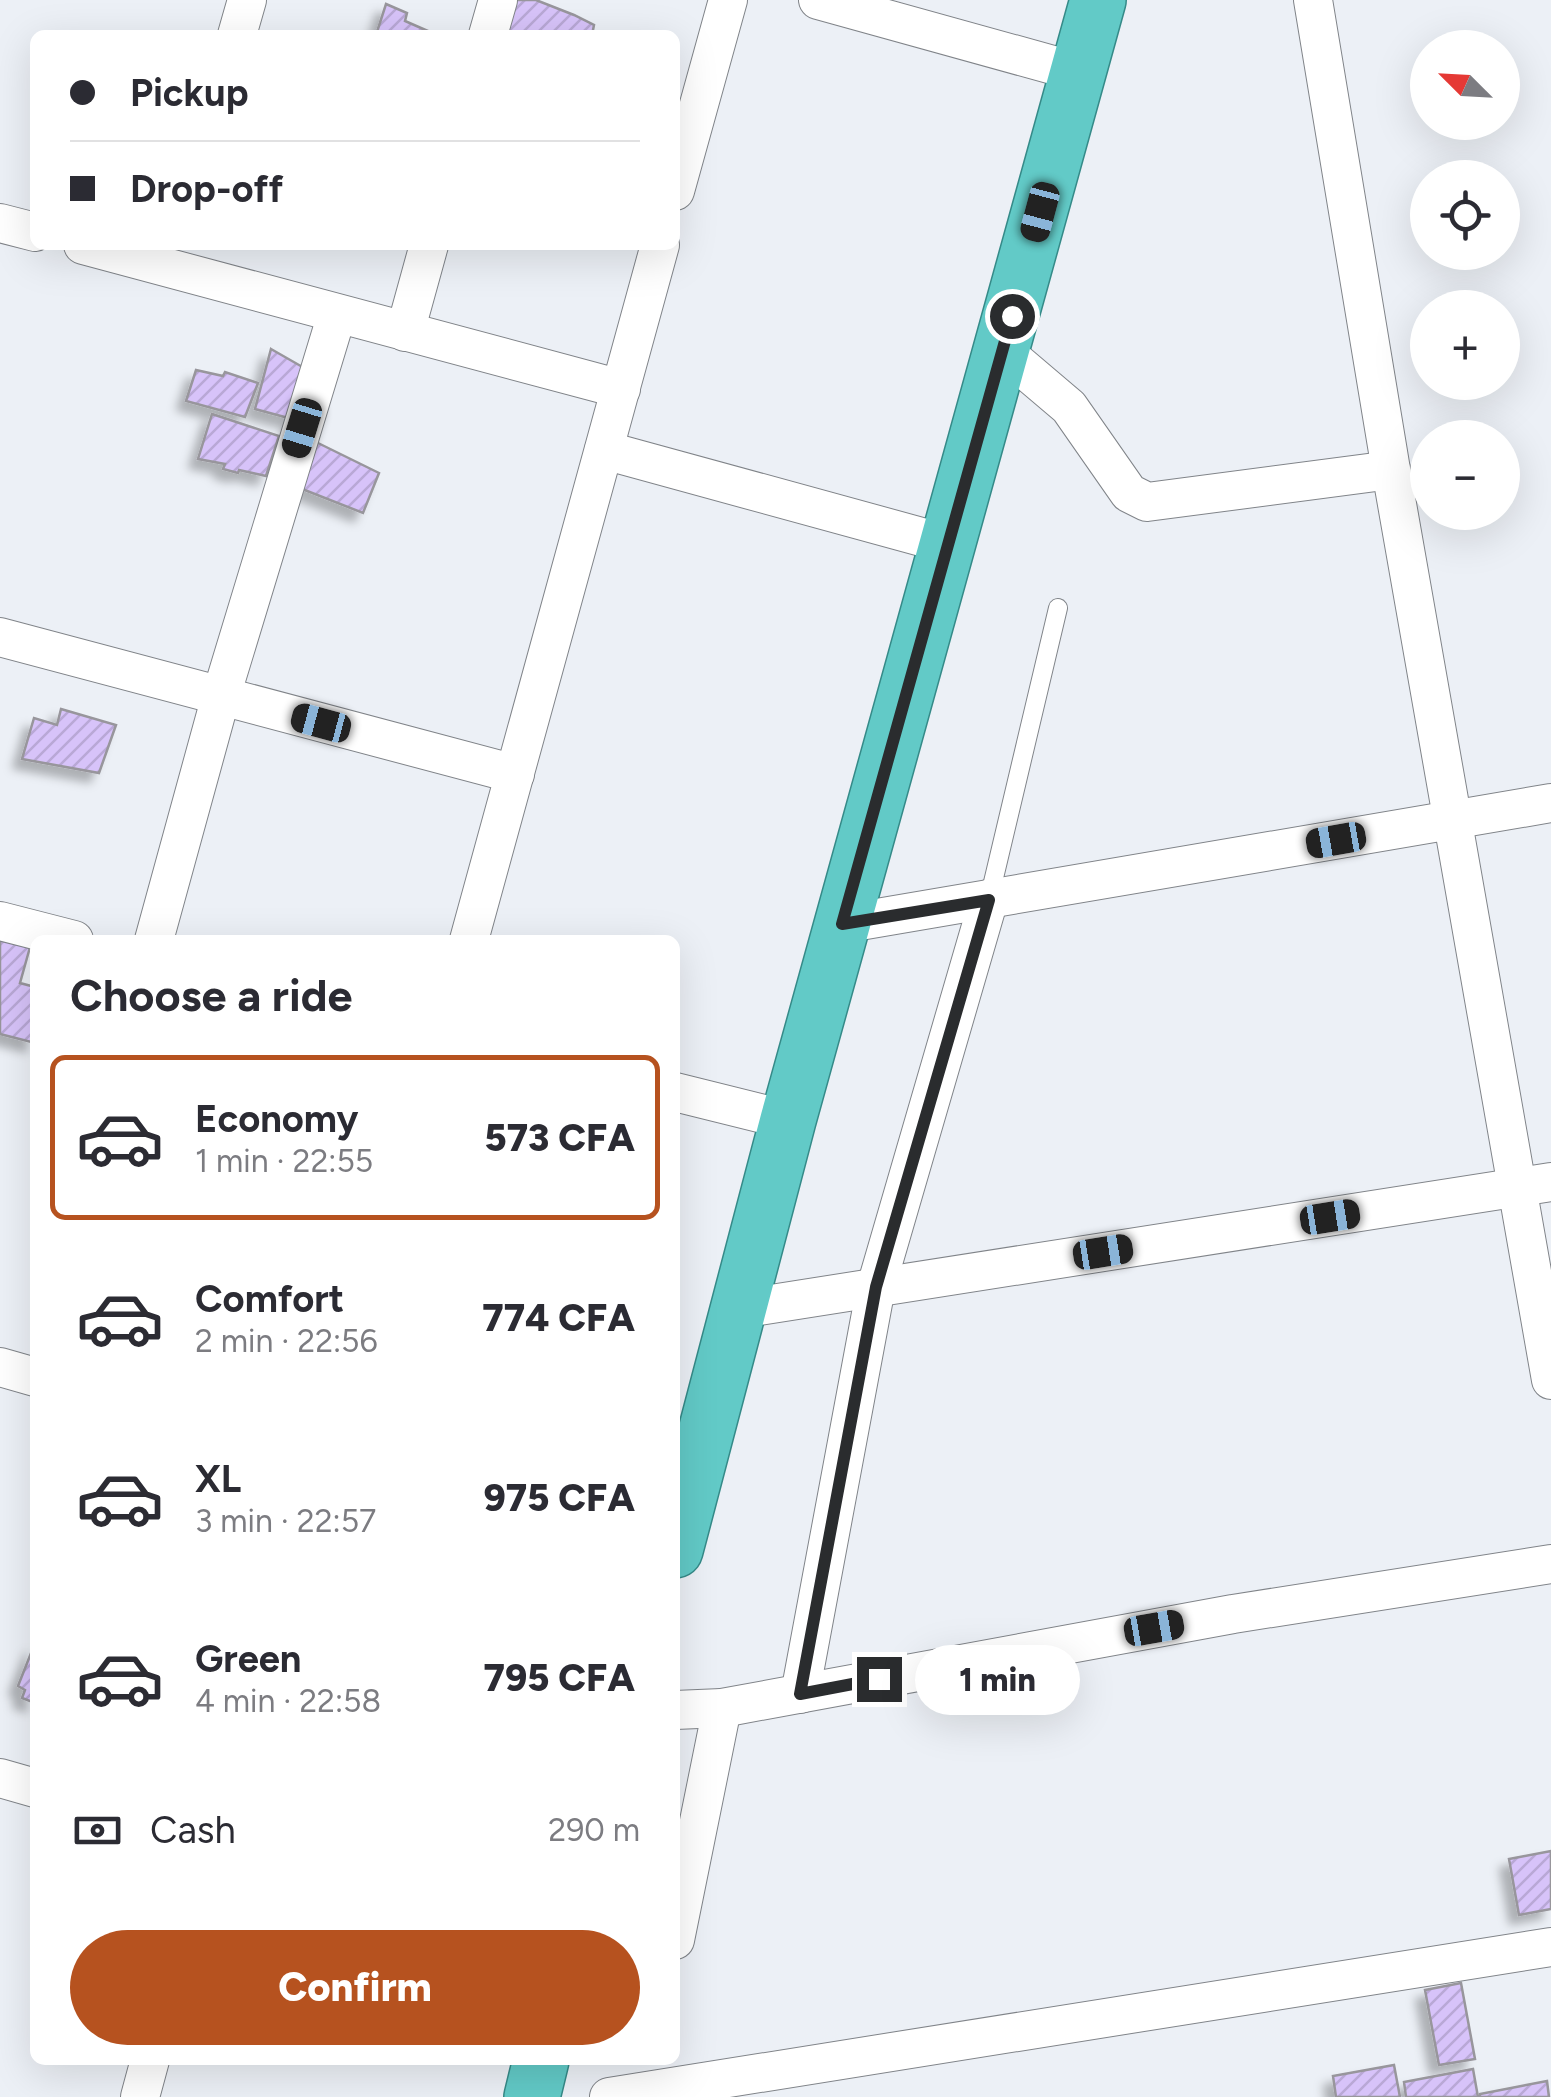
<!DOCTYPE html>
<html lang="en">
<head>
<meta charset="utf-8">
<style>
  body { margin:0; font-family:Figtree,sans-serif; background:#f2f2f3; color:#2b2b33; height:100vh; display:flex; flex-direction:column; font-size:38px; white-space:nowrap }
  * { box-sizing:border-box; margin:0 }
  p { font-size:32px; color:#7c7c81 }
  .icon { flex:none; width:55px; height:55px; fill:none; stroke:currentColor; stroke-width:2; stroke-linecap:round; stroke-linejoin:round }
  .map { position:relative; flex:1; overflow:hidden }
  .drawer { position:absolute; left:30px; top:935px; width:650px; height:1130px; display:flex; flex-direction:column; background:#fff; border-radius:15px; box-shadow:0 10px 40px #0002 }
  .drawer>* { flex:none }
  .banner { position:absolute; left:30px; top:30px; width:650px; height:220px; border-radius:15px; box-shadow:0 10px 40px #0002; display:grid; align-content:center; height:220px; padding:0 40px; background:#fff }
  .needle { width:65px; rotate:294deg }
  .controls { position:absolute; left:1410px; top:30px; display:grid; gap:20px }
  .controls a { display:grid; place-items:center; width:110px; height:110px; border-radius:50%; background:#fff; box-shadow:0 10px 40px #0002; font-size:50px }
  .end { position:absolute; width:45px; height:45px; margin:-22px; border:12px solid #2a2c2e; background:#fff; box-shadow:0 0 0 5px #fff }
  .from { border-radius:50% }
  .bubble { position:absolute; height:70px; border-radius:35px; background:#fff; box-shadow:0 10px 40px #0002; font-size:32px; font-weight:800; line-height:70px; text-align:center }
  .car { position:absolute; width:30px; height:60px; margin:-30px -15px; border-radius:12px; box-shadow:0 0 8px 2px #0007; background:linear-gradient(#222 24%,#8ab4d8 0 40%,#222 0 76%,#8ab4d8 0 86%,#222 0) }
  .banner b { display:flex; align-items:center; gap:35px; height:95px; font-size:38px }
  .banner b+b { border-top:2px solid #e1e1e2 }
  .banner i { width:25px; height:25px; background:#2b2b33 }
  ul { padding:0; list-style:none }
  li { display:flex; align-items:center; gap:30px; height:165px; margin:0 20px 15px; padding:0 20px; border:5px solid transparent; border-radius:15px }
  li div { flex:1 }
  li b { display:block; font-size:38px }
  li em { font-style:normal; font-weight:800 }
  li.active { border-color:#b6521f }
  li>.icon { width:90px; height:90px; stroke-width:1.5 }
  h2 { padding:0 40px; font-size:45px; line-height:120px }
  .pay { display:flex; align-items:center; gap:25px; height:110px; padding:0 40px; font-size:38px }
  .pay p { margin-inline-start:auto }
  .cta { display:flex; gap:20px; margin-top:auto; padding:20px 40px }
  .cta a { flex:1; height:115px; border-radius:60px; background:#b6521f; color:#fff; font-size:40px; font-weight:800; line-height:115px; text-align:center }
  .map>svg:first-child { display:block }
  .building { fill:url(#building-hatch); stroke:#98969c; stroke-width:2.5; filter:url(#shadow) }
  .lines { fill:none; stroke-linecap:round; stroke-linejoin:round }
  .service-casing { stroke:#808489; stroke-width:20 }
  .minor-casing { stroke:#808489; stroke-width:40 }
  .trunk-casing { stroke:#358a88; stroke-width:58 }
  .service { stroke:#fff; stroke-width:18 }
  .minor { stroke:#fff; stroke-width:38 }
  .trunk { stroke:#62cac7; stroke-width:55 }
  .route { stroke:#2a2c2e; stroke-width:12 }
</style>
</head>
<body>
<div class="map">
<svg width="1551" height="2097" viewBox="0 0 1551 2097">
  <defs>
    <pattern id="building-hatch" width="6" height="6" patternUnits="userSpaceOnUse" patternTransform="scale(2.5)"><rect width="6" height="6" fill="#d7c3f9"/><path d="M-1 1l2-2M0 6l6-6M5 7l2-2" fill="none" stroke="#b9a8d6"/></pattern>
    <filter id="shadow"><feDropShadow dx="-9" dy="9" stdDeviation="5" flood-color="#0004"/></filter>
  </defs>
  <rect width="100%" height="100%" fill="#ecf0f6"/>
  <g class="building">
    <polygon points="509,0 536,0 574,15 594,25 592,35 499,35"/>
    <polygon points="386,4 407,13 405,21 437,35 376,35"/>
    <polygon points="271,349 306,369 292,419 255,409"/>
    <polygon points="196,370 223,376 225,372 258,383 245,417 186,401"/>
    <polygon points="212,414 279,436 266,476 239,470 238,473 223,469 225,464 198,459"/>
    <polygon points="316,442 379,473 363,513 297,487"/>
    <polygon points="61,709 116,725 99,773 22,759 34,718 57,725"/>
    <polygon points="0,932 32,940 20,983 35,987 35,1043 0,1034"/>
    <polygon points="35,1643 35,1703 22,1698 25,1690 18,1686"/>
    <polygon points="1551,1851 1551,1909 1519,1915 1509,1859"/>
    <polygon points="1461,1983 1475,2059 1439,2065 1425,1990"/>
    <polygon points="1394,2065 1400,2097 1336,2097 1333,2076"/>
    <polygon points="1473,2069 1478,2097 1406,2097 1404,2082"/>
    <polygon points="1547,2081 1549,2097 1480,2097 1480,2094"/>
  </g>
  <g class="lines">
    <g class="service-casing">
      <polyline id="service" points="989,899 1058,608"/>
    </g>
    <g class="minor-casing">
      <g id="minor">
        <polyline points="818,0 1078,72"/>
        <polyline points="1313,0 1391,470 1551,1380"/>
        <polyline points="237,35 247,0"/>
        <polyline points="488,35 498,0"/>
        <polyline points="675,191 728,0"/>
        <polyline points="0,223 35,232"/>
        <polyline points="83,245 621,389"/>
        <polyline points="405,332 429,245"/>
        <polyline points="1003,351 1069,407 1129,493 1147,502 1391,470"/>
        <polyline points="604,450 947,544"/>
        <polyline points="0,637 515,774"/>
        <polyline points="0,921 74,940"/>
        <polyline points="842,924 1551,803"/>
        <polyline points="154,940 221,696 337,314"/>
        <polyline points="469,940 660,245"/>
        <polyline points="675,1092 788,1120"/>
        <polyline points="739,1309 1551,1182"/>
        <polyline points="0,1367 35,1377"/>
        <polyline points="800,1694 876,1287 989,899"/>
        <polyline points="675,1710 722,1708 1233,1614 1551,1564"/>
        <polyline points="0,1778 35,1788"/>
        <polyline points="675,1940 722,1708"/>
        <polyline points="140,2097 150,2060"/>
        <polyline points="609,2097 1551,1947"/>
      </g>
    </g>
    <g class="trunk-casing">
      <g id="trunk">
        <polyline points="675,1550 788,1120 1098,0"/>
        <polyline points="532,2097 541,2060"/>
      </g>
    </g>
    <use href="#service" class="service"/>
    <use href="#minor" class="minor"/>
    <use href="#trunk" class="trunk"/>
  </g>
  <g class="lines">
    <polyline class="route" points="879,1679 800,1694 876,1287 989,900 842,924 1012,316"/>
  </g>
</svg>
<div class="controls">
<a><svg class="needle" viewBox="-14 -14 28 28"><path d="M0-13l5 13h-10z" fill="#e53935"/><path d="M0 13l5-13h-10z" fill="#7c7c81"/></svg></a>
<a><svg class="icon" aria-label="locate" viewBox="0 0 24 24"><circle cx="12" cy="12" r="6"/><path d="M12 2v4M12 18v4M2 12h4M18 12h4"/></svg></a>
<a>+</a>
<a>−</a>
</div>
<i class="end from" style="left:1012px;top:316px"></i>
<i class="end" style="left:879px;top:1679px"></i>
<div class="bubble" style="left:915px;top:1645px;width:165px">1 min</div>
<i class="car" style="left:1040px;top:212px;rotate:195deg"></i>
<i class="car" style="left:302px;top:428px;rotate:197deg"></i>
<i class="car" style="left:321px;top:723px;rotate:285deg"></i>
<i class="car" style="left:1336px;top:840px;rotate:260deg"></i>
<i class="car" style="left:1330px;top:1217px;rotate:81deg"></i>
<i class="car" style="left:1103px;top:1252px;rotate:81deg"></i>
<i class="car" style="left:1154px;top:1628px;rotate:80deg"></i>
<div class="banner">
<b><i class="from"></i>Pickup</b>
<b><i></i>Drop-off</b>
</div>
<section class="drawer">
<h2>Choose a ride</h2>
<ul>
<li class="active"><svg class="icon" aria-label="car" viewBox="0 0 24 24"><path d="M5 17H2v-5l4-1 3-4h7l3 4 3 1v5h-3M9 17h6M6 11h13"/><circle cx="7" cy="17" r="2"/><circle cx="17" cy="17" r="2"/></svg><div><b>Economy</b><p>1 min · 22:55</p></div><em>573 CFA</em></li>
<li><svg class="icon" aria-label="car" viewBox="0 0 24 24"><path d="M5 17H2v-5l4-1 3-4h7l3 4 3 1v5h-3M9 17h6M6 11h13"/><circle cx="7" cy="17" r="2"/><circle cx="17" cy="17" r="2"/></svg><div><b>Comfort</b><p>2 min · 22:56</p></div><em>774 CFA</em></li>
<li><svg class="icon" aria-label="car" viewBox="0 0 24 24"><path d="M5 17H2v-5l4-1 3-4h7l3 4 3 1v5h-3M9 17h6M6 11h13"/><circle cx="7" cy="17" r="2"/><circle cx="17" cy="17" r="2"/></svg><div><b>XL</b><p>3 min · 22:57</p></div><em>975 CFA</em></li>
<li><svg class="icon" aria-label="car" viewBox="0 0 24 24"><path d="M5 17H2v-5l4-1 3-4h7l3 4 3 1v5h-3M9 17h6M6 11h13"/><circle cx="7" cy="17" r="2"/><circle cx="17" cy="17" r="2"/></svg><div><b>Green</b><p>4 min · 22:58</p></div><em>795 CFA</em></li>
</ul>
<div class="pay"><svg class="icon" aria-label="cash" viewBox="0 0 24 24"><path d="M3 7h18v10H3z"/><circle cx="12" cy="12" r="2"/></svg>Cash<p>290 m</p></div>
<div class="cta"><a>Confirm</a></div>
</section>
</div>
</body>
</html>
